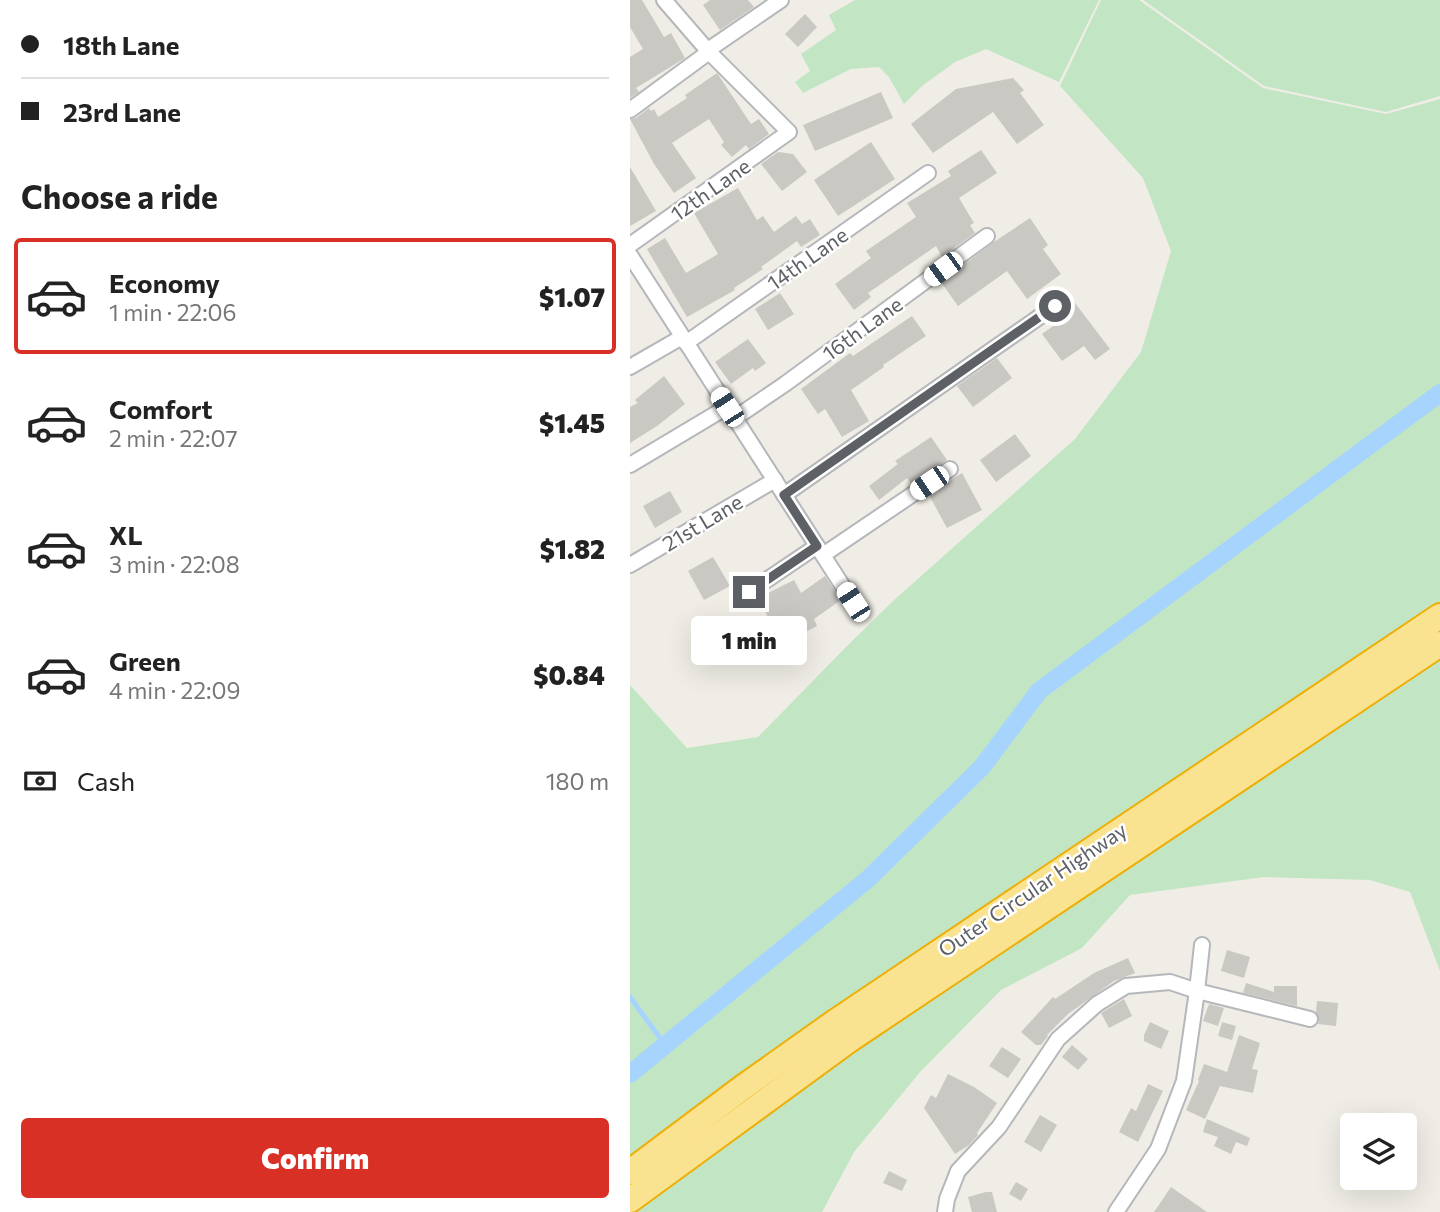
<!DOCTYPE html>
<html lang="en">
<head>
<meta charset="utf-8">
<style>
  body { margin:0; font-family:Commissioner,sans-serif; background:#f2f2f2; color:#222; height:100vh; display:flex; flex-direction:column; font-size:26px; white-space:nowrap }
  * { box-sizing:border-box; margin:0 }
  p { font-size:23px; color:#767676 }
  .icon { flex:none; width:38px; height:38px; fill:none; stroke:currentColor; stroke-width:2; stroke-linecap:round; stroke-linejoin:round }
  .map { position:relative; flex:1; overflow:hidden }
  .drawer { display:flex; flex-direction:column; background:#fff; width:630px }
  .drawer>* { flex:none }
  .top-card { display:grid; align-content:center; height:154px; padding:0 21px; background:#fff }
  .fabs { position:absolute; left:710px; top:1113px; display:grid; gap:14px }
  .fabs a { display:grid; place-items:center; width:77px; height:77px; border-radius:7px; background:#fff; box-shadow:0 7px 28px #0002; font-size:35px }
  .end { position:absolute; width:32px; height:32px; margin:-16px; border:9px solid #5d6065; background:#fff; box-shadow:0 0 0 4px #fff }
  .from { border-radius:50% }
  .bubble { position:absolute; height:49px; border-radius:7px; background:#fff; box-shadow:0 7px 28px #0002; font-size:23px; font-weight:800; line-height:49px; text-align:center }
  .car { position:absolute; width:21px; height:42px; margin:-21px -10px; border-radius:9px; box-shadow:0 0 5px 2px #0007; background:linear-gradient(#fff 24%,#345 0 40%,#fff 0 76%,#345 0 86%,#fff 0) }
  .top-card b { display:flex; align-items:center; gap:24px; height:66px; font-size:26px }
  .top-card b+b { border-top:2px solid #e0e0e0 }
  .top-card i { width:18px; height:18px; background:#222 }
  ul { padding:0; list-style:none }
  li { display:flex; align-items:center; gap:21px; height:116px; margin:0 14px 10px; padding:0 7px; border:4px solid transparent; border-radius:7px }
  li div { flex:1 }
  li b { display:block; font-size:26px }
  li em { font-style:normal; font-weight:800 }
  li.on { border-color:#d93025 }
  li>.icon { width:63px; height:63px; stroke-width:1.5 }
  h2 { padding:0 21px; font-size:32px; line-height:84px }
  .pay { display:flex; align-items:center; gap:18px; height:77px; padding:0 21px; font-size:26px }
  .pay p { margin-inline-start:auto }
  .action { display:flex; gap:14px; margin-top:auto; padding:14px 21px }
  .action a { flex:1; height:80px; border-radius:7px; background:#d93025; color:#fff; font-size:28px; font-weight:800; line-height:80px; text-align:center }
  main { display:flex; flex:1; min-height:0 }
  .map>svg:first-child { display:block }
  .green { fill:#c2e6c3 }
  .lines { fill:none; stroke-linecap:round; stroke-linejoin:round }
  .stream { stroke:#a7d4fd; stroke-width:5 }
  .canal { stroke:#a7d4fd; stroke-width:18 }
  .building { fill:#cac8c2 }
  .minor-casing { stroke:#b5b7bb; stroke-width:18 }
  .motorway-casing { stroke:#eeae05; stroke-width:28 }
  .minor { stroke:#fff; stroke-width:14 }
  .motorway { stroke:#fae390; stroke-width:24 }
  .route { stroke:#5d6065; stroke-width:9 }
  .labels { text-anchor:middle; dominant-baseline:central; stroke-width:5; stroke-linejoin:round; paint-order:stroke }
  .street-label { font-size:21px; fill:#5d6065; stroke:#fff }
</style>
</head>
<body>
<main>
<section class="drawer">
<div class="top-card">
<b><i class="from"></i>18th Lane</b>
<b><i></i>23rd Lane</b>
</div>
<h2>Choose a ride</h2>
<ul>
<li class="on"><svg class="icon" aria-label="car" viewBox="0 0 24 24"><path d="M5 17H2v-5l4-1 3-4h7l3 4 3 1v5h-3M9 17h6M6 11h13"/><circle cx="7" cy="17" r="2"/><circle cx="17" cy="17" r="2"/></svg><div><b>Economy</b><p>1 min · 22:06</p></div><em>$1.07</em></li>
<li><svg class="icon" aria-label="car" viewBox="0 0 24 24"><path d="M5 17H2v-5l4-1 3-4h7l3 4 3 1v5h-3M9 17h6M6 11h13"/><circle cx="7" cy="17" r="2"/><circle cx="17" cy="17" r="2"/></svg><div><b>Comfort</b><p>2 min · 22:07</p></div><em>$1.45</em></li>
<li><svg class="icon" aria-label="car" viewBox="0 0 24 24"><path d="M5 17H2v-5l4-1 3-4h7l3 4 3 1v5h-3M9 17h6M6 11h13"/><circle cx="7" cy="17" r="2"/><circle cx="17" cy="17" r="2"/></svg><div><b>XL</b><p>3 min · 22:08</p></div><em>$1.82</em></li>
<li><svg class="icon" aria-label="car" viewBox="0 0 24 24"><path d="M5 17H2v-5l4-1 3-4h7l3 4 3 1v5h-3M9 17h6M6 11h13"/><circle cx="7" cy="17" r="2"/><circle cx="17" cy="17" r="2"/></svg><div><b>Green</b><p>4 min · 22:09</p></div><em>$0.84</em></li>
</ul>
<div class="pay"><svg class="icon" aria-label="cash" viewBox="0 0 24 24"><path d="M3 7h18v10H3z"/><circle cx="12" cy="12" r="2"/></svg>Cash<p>180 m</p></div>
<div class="action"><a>Confirm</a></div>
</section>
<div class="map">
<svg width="810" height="1212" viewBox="0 0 810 1212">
  <rect width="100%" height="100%" fill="#efede5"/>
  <g class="green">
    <polygon points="225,0 469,0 429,82 356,49 325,62 292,86 274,104 259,77 249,67 221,69 173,93 165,82 180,71 171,54 206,30 199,15"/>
    <polygon points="471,0 509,0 633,88 756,114 810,99 810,971 780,892 740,880 634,877 500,895 452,948 371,990 291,1071 224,1152 192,1212 0,1212 0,685 57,748 128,737 216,647 263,601 445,439 511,352 541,251 513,178 430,86"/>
    <polygon points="513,0 810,0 810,96 756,112 634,86"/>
  </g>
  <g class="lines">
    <polyline class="stream" points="0,997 35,1045"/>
    <polyline class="canal" points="0,1074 238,879 352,767 409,691 810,393"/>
  </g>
  <g class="building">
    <polygon points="0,0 12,0 34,37 41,33 55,58 6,88 9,92 0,98 0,57 13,49 0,27"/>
    <polygon points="80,0 118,0 124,7 90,30 73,5"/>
    <polygon points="175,14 187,27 168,47 155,34"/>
    <polygon points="87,73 121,124 129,119 139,134 119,149 116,145 102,157 91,145 94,142 79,119 42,143 66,178 44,193 24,164 0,119 6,118 19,108 21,111 24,109 28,117 57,98 55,95"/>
    <polygon points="383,78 394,90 390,93 414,125 387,144 363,112 303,153 281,124 326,89"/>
    <polygon points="251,92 263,118 185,151 173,125"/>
    <polygon points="241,142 265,179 208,216 184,180"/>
    <polygon points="351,150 367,173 329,198 344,223 340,225 345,233 312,257 306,246 238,293 241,297 224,310 205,284 241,258 236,251 286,217 277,203 321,176 318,171"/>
    <polygon points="148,152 163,154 177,172 152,191 131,164"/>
    <polygon points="0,167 26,211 0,226"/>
    <polygon points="108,188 127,220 133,216 144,232 166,216 172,224 180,219 190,235 171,247 167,241 131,267 133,269 104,288 105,290 57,317 17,249 35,238 56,273 88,254 64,213"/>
    <polygon points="400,218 418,245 413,249 431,274 397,299 377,271 328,306 311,282 364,242"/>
    <polygon points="150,293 164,314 138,330 125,309"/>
    <polygon points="442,299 480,349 465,360 454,346 432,361 412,334 434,318 430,314 434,309 434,305"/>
    <polygon points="282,316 296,336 253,365 254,367 221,390 239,421 212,437 195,409 188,414 171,389 220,353 223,356"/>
    <polygon points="118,339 136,363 125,371 123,368 101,384 85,362"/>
    <polygon points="367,358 382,378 343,407 327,386"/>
    <polygon points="34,376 55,404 27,426 0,443 0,407 8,403 5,400"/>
    <polygon points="385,434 401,456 366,482 350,460"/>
    <polygon points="301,437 317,460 281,484 277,478 249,500 239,486 268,464 265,461"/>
    <polygon points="332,473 352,510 317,528 299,495 327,476"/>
    <polygon points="40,491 52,512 25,528 13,506"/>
    <polygon points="83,557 100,586 74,600 58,571"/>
    <polygon points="195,576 211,600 184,619 187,626 152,644 128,598 164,580 171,593"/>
    <polygon points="597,950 620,957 614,978 591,971"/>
    <polygon points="498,958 505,973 484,981 438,1014 417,1035 418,1036 411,1045 406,1045 391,1032 423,997 425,999 464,973"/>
    <polygon points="616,983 644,992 644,986 667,986 667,1006 613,993"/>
    <polygon points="494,999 502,1016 479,1028 471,1013"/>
    <polygon points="687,1001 708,1003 706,1026 688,1024 689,1021 686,1012"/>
    <polygon points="579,1004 594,1008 588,1026 573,1021"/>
    <polygon points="520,1022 539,1031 531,1049 514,1041 514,1035"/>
    <polygon points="592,1022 606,1026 602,1040 588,1036"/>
    <polygon points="609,1035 630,1043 622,1069 628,1070 623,1093 590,1086 575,1119 556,1110 569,1081 568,1080 574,1064 597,1072"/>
    <polygon points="442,1045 458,1059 448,1070 432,1057"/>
    <polygon points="372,1047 391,1059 378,1078 359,1066"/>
    <polygon points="318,1074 344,1087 367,1103 347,1133 348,1135 339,1145 325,1154 294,1108 301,1095 306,1098"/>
    <polygon points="518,1084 533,1091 508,1142 489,1132 501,1108 506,1111"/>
    <polygon points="410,1115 427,1125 411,1152 394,1142"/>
    <polygon points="577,1119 620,1138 617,1146 606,1142 601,1154 584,1146 588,1137 573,1132"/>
    <polygon points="259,1171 277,1180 272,1191 253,1183"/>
    <polygon points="386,1182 398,1189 391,1201 379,1194"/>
    <polygon points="541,1187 577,1212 524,1212"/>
    <polygon points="356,1192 362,1192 367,1212 342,1212 338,1197"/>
  </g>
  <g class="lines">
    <g class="minor-casing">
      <g id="minor">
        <polyline points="78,50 151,0"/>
        <polyline points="0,110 79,52"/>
        <polyline points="0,245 159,132 79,52 34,0"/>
        <polyline points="0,255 223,602"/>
        <polyline points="56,343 298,173"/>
        <polyline points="0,367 52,337"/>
        <polyline points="105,418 155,384 357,236"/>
        <polyline points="0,465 97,407"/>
        <polyline points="154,495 425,306"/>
        <polyline points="193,555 320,469"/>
        <polyline points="0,565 145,480"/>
        <polyline points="119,592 187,546"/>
        <polyline points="315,1212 317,1199 328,1171 369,1127 428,1039 467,1004 496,986 540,982 567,991 680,1019"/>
        <polyline points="486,1212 528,1149 554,1081 567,991 572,945"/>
      </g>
    </g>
    <g class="motorway-casing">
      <g id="motorway">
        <polyline points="0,1172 112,1088 205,1022 810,616"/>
        <polyline points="0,1200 219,1040 810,644"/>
      </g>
    </g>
    <use href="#minor" class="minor"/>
    <use href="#motorway" class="motorway"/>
  </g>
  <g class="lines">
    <polyline class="route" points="119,592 187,546 154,495 425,306"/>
  </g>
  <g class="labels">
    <g class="street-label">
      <text transform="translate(80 189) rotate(-35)">12th Lane</text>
      <text transform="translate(177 258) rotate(-35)">14th Lane</text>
      <text transform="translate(232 328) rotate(-36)">16th Lane</text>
      <text transform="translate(72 522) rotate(-31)">21st Lane</text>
      <text transform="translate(402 889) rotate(-34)">Outer Circular Highway</text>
    </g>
  </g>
</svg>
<div class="fabs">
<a><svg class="icon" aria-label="layers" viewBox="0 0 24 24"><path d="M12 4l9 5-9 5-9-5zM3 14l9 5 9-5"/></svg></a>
</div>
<i class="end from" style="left:425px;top:306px"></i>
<i class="end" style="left:119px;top:592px"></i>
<div class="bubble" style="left:61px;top:616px;width:116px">1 min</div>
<i class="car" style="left:313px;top:269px;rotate:234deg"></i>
<i class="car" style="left:97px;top:407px;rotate:327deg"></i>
<i class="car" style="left:299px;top:483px;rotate:236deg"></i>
<i class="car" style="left:223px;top:602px;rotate:327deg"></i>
</div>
</main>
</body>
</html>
